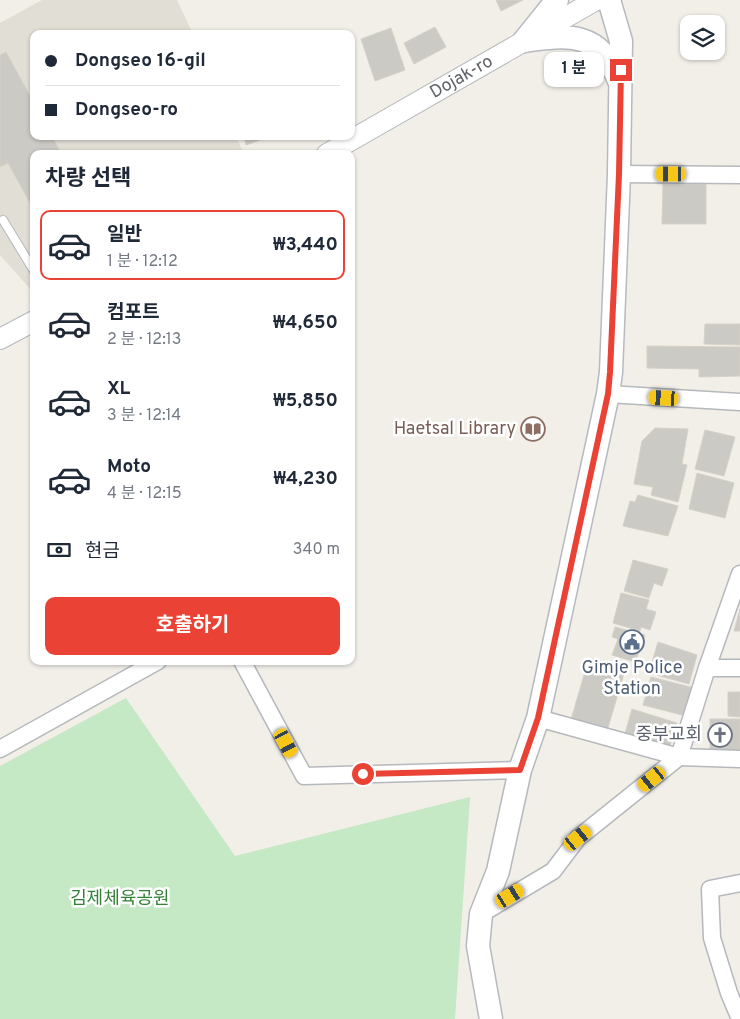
<!DOCTYPE html>
<html lang="ko">
<head>
<meta charset="utf-8">
<style>
  body { margin:0; font-family:Overpass,"Noto Sans KR",sans-serif; background:#f6f6f7; color:#1f2937; height:100vh; display:flex; flex-direction:column; font-size:19px; white-space:nowrap }
  * { box-sizing:border-box; margin:0 }
  p { font-size:16px; color:#747a83 }
  .icon { flex:none; width:28px; height:28px; fill:none; stroke:currentColor; stroke-width:2; stroke-linecap:round; stroke-linejoin:round }
  .map { position:relative; flex:1; overflow:hidden }
  .sheet { position:absolute; left:30px; top:150px; width:325px; height:515px; display:flex; flex-direction:column; background:#fff; border-radius:10px; box-shadow:0 1px 4px #0004 }
  .sheet>* { flex:none }
  .guide { position:absolute; left:30px; top:30px; width:325px; height:110px; border-radius:10px; box-shadow:0 1px 4px #0004; display:grid; align-content:center; height:110px; padding:0 15px; background:#fff }
  .tools { position:absolute; left:680px; top:15px; display:grid; gap:10px }
  .tools a { display:grid; place-items:center; width:45px; height:45px; border-radius:10px; background:#fff; box-shadow:0 1px 4px #0004; font-size:25px }
  .end { position:absolute; width:22px; height:22px; margin:-11px; border:6px solid #ea4335; background:#fff; box-shadow:0 0 0 2px #fff }
  .from { border-radius:50% }
  .bubble { position:absolute; height:35px; border-radius:10px; background:#fff; box-shadow:0 1px 4px #0004; font-size:16px; font-weight:700; line-height:35px; text-align:center }
  .car { position:absolute; width:15px; height:30px; margin:-15px -8px; border-radius:6px; box-shadow:0 0 4px 1px #0007; background:linear-gradient(#f5c518 24%,#345 0 40%,#f5c518 0 76%,#345 0 86%,#f5c518 0) }
  .guide b { display:flex; align-items:center; gap:18px; height:48px; font-size:19px }
  .guide b+b { border-top:1px solid #e0e1e3 }
  .guide i { width:12px; height:12px; background:#1f2937 }
  ul { padding:0; list-style:none }
  li { display:flex; align-items:center; gap:15px; height:70px; margin:0 10px 8px; padding:0 5px; border:2px solid transparent; border-radius:10px }
  li div { flex:1 }
  li b { display:block; font-size:19px }
  li em { font-style:normal; font-weight:700 }
  li.current { border-color:#ea4335 }
  li>.icon { width:45px; height:45px; stroke-width:1.5 }
  h2 { padding:0 15px; font-size:22px; line-height:60px }
  .pay { display:flex; align-items:center; gap:12px; height:55px; padding:0 15px; font-size:19px }
  .pay p { margin-inline-start:auto }
  .button { display:flex; gap:10px; margin-top:auto; padding:10px 15px }
  .button a { flex:1; height:58px; border-radius:10px; background:#ea4335; color:#fff; font-size:20px; font-weight:700; line-height:58px; text-align:center }
  .map>svg:first-child { display:block }
  .education { fill:#e1ded6 }
  .green { fill:#c5e8c5 }
  .building { fill:#cccac5; stroke:#d6d1c6 }
  .lines { fill:none; stroke-linecap:round; stroke-linejoin:round }
  .service-casing { stroke:#b5b8bc; stroke-width:10 }
  .minor-casing { stroke:#b5b8bc; stroke-width:19 }
  .tertiary-casing { stroke:#b5b8bc; stroke-width:22 }
  .secondary-casing { stroke:#b6babf; stroke-width:25 }
  .service { stroke:#fff; stroke-width:8 }
  .minor { stroke:#fff; stroke-width:16 }
  .tertiary { stroke:#fff; stroke-width:20 }
  .secondary { stroke:#fff; stroke-width:22 }
  .route { stroke:#ea4335; stroke-width:6 }
  .labels { text-anchor:middle; dominant-baseline:central; stroke-width:5; stroke-linejoin:round; paint-order:stroke }
  .street-label { font-size:18px; fill:#5f6368; stroke:#fff }
  .education-label { font-size:18px; fill:#785e54; stroke:#fff; text-anchor:end }
  .service-label { font-size:18px; fill:#4e5e75; stroke:#fff }
  .worship-label { font-size:18px; fill:#5b616d; stroke:#fff; text-anchor:end }
  .park-label { font-size:18px; fill:#348238; stroke:#fff }
</style>
</head>
<body>
<div class="map">
<svg width="740" height="1019" viewBox="0 0 740 1019">
  <rect width="100%" height="100%" fill="#f1efe8"/>
  <polygon class="education" points="42,0 177,0 193,34 34,34 34,136 236,136 244,154 34,154 34,290 32,291 0,255 0,23"/>
  <polygon class="green" points="126,698 235,856 470,797 455,1019 0,1019 0,766"/>
  <g class="building">
    <polygon points="496,0 523,0 501,11"/>
    <polygon points="435,27 446,47 414,64 404,43"/>
    <polygon points="391,28 405,70 375,81 361,39"/>
    <polygon points="6,52 34,103 34,136 52,136 61,154 34,154 34,210 8,163 0,167 0,55"/>
    <polygon points="244,136 272,136 246,145"/>
    <polygon points="663,184 706,184 706,224 662,224"/>
    <polygon points="705,324 740,324 740,345 704,344"/>
    <polygon points="647,346 740,347 740,376 699,377 699,369 647,368"/>
    <polygon points="655,428 688,429 682,464 687,465 678,502 651,495 653,487 634,484 642,441"/>
    <polygon points="705,430 735,437 724,476 695,469"/>
    <polygon points="697,473 734,483 725,518 689,509"/>
    <polygon points="638,495 678,506 668,536 623,526 630,501 635,502"/>
    <polygon points="633,560 668,569 662,586 654,583 649,598 624,591"/>
    <polygon points="621,593 649,600 646,609 656,612 650,630 641,627 640,631 613,623"/>
    <polygon points="740,609 740,631 734,631"/>
    <polygon points="615,627 645,635 635,662 612,655 618,639 612,637"/>
    <polygon points="658,642 697,655 689,684 649,673"/>
    <polygon points="589,658 626,667 607,731 570,723"/>
    <polygon points="651,677 694,688 686,716 643,705"/>
    <polygon points="728,692 740,692 740,717 728,716"/>
    <polygon points="632,709 677,723 669,749 624,737"/>
    <rect x="710" y="719" width="30" height="31"/>
  </g>
  <g class="lines">
    <g class="service-casing">
      <polyline id="service" points="3,220 34,271"/>
    </g>
    <g class="minor-casing">
      <g id="minor">
        <polyline points="619,174 740,175"/>
        <polyline points="608,394 740,402"/>
        <polyline points="242,661 304,776 520,770"/>
        <polyline points="707,668 740,668"/>
        <polyline points="538,718 679,757 740,759"/>
        <polyline points="0,749 158,661"/>
        <polyline points="481,914 553,871 578,838 679,757 707,668 740,574"/>
        <polyline points="740,1019 729,993 712,938 710,889 740,883"/>
      </g>
    </g>
    <g class="tertiary-casing">
      <g id="tertiary">
        <path id="s1" d="M327,154L596,0"/>
        <polyline points="0,339 34,321"/>
      </g>
    </g>
    <g class="secondary-casing">
      <g id="secondary">
        <path d="M524,41C569,34 601,32 619,81"/>
        <polyline points="524,41 557,0"/>
        <polyline points="491,1019 478,946 481,914 498,871 520,770 538,718 608,394 611,372 619,174 621,41 609,0"/>
      </g>
    </g>
    <use href="#service" class="service"/>
    <use href="#minor" class="minor"/>
    <use href="#tertiary" class="tertiary"/>
    <use href="#secondary" class="secondary"/>
  </g>
  <g class="lines">
    <polyline class="route" points="363,774 520,770 538,718 608,394 610,372 619,174 621,70"/>
  </g>
  <defs>
    <g id="library-ring" transform="scale(1.25)"><circle r="9.5" fill="#fff" stroke="#8d6e63" stroke-width="1.5"/><path d="M-6-4Q-3-5.5-.7-3.5V5Q-3 3-6 4ZM6-4Q3-5.5 .7-3.5V5Q3 3 6 4Z" fill="#8d6e63"/></g>
    <g id="civic-ring" transform="scale(1.25)"><circle r="9.5" fill="#fff" stroke="#5c6f8a" stroke-width="1.5"/><path d="M-.6-6.5H3V-4.5H.6V-3L4-1V1h2V6H-6V1h2V-1L-.6-3ZM-1.2 2.5V6h2.4V2.5Z" fill="#5c6f8a"/></g>
    <g id="church-ring" transform="scale(1.25)"><circle r="9.5" fill="#fff" stroke="#6b7280" stroke-width="1.5"/><path d="M-1.2-6h2.4v3.5h3.3v2.4h-3.3V6h-2.4V-.1h-3.3v-2.4h3.3Z" fill="#6b7280"/></g>
  </defs>
  <g fill-rule="evenodd">
    <use href="#library-ring" x="533" y="429"/>
    <use href="#civic-ring" x="632" y="642"/>
    <use href="#church-ring" x="720" y="735"/>
  </g>
  <g class="labels">
    <g class="street-label">
      <text stroke="none"><textPath href="#s1" startOffset="155">Dojak-ro</textPath></text>
    </g>
    <g class="education-label">
      <text x="516" y="429">Haetsal Library</text>
    </g>
    <g class="service-label">
      <text x="632" y="668">Gimje Police<tspan x="632" dy="21">Station</tspan></text>
    </g>
    <g class="worship-label">
      <text x="702" y="735">중부교회</text>
    </g>
    <g class="park-label">
      <text x="120" y="899">김제체육공원</text>
    </g>
  </g>
</svg>
<div class="tools">
<a><svg class="icon" aria-label="layers" viewBox="0 0 24 24"><path d="M12 4l9 5-9 5-9-5zM3 14l9 5 9-5"/></svg></a>
</div>
<i class="end from" style="left:363px;top:774px"></i>
<i class="end" style="left:621px;top:70px"></i>
<div class="bubble" style="left:544px;top:52px;width:60px">1 분</div>
<i class="car" style="left:671px;top:174px;rotate:270deg"></i>
<i class="car" style="left:664px;top:398px;rotate:273deg"></i>
<i class="car" style="left:286px;top:743px;rotate:152deg"></i>
<i class="car" style="left:652px;top:779px;rotate:231deg"></i>
<i class="car" style="left:578px;top:838px;rotate:51deg"></i>
<i class="car" style="left:510px;top:896px;rotate:59deg"></i>
<div class="guide">
<b><i class="from"></i>Dongseo 16-gil</b>
<b><i></i>Dongseo-ro</b>
</div>
<section class="sheet">
<h2>차량 선택</h2>
<ul>
<li class="current"><svg class="icon" aria-label="car" viewBox="0 0 24 24"><path d="M5 17H2v-5l4-1 3-4h7l3 4 3 1v5h-3M9 17h6M6 11h13"/><circle cx="7" cy="17" r="2"/><circle cx="17" cy="17" r="2"/></svg><div><b>일반</b><p>1 분 · 12:12</p></div><em>₩3,440</em></li>
<li><svg class="icon" aria-label="car" viewBox="0 0 24 24"><path d="M5 17H2v-5l4-1 3-4h7l3 4 3 1v5h-3M9 17h6M6 11h13"/><circle cx="7" cy="17" r="2"/><circle cx="17" cy="17" r="2"/></svg><div><b>컴포트</b><p>2 분 · 12:13</p></div><em>₩4,650</em></li>
<li><svg class="icon" aria-label="car" viewBox="0 0 24 24"><path d="M5 17H2v-5l4-1 3-4h7l3 4 3 1v5h-3M9 17h6M6 11h13"/><circle cx="7" cy="17" r="2"/><circle cx="17" cy="17" r="2"/></svg><div><b>XL</b><p>3 분 · 12:14</p></div><em>₩5,850</em></li>
<li><svg class="icon" aria-label="car" viewBox="0 0 24 24"><path d="M5 17H2v-5l4-1 3-4h7l3 4 3 1v5h-3M9 17h6M6 11h13"/><circle cx="7" cy="17" r="2"/><circle cx="17" cy="17" r="2"/></svg><div><b>Moto</b><p>4 분 · 12:15</p></div><em>₩4,230</em></li>
</ul>
<div class="pay"><svg class="icon" aria-label="cash" viewBox="0 0 24 24"><path d="M3 7h18v10H3z"/><circle cx="12" cy="12" r="2"/></svg>현금<p>340 m</p></div>
<div class="button"><a>호출하기</a></div>
</section>
</div>
</body>
</html>
